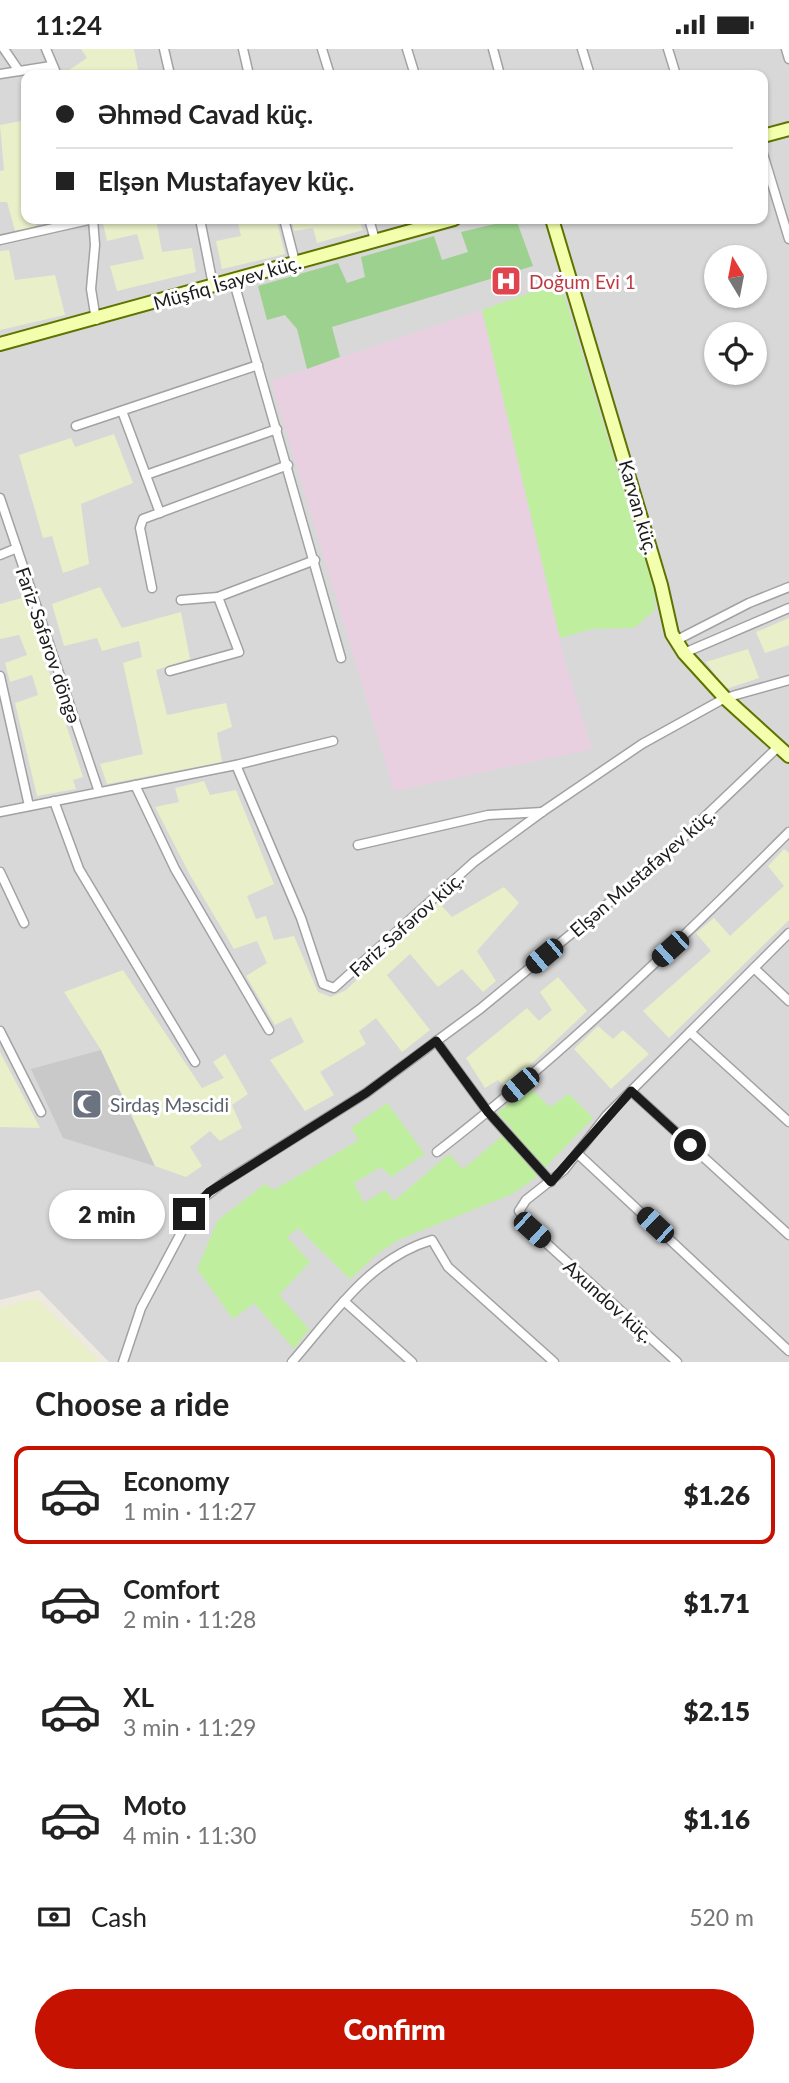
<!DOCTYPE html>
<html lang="en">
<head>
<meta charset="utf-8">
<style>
  body { margin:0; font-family:Lato,sans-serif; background:#f2f2f2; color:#222; height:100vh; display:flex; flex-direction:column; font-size:26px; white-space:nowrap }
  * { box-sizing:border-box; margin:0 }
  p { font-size:23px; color:#767676 }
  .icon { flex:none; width:38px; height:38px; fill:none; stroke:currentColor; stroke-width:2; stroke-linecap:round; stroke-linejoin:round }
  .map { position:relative; height:1313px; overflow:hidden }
  .sheet { display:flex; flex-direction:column; background:#fff; flex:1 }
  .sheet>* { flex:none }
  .guide { position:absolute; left:21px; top:21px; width:747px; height:154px; border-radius:14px; box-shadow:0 2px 5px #0004; display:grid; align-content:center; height:154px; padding:0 35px; background:#fff }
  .needle { width:46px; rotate:350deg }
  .tools { position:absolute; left:704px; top:196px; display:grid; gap:14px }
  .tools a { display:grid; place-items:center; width:63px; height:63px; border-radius:50%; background:#fff; box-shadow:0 2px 5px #0004; font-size:35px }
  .end { position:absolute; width:32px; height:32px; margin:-16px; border:9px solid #1b1b1b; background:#fff; box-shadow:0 0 0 4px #fff }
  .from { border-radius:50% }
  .bubble { position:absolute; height:49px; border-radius:24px; background:#fff; box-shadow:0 2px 5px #0004; font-size:23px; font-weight:800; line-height:49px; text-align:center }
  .car { position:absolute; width:21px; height:42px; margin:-21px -10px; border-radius:9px; box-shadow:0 0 5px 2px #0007; background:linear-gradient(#222 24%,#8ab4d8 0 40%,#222 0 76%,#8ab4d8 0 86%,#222 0) }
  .guide b { display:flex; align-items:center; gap:24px; height:66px; font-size:26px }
  .guide b+b { border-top:2px solid #e0e0e0 }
  .guide i { width:18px; height:18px; background:#222 }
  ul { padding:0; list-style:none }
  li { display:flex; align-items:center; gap:21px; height:98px; margin:0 14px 10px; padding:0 21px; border:4px solid transparent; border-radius:14px }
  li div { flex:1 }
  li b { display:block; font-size:26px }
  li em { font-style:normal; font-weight:800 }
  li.on { border-color:#c61200 }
  li>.icon { width:63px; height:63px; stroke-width:1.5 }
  h2 { padding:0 35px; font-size:32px; line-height:84px }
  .pay { display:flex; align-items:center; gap:18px; height:77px; padding:0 35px; font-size:26px }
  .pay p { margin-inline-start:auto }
  .cta { display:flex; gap:14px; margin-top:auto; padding:14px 35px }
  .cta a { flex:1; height:80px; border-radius:42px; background:#c61200; color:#fff; font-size:28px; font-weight:800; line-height:80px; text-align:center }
  .status { display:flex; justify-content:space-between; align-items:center; height:49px; padding:0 35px; background:#fff; direction:ltr }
  .status svg { height:19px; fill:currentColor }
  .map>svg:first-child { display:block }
  .residential { fill:#d9d8d8; fill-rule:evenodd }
  .industrial { fill:#e8d0e1 }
  .religious { fill:#c9c9c9 }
  .farmland { fill:#e9efc8 }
  .grass { fill:#bfee9f }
  .forest { fill:#9dd190 }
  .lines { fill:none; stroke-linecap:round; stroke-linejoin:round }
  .street-casing { stroke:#a2a2a2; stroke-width:11 }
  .secondary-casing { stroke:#5d7400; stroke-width:16 }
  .street { stroke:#fff; stroke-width:8 }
  .secondary { stroke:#f3ffac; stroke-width:12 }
  .route { stroke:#1b1b1b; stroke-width:9 }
  .labels { text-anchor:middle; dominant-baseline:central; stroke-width:6; stroke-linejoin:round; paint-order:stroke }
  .health-label { font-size:19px; fill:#be3a42; stroke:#fff; text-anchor:start }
  .street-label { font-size:19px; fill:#1b1b1b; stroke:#fff }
  .worship-label { font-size:19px; fill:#5b616d; stroke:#fff; text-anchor:start }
</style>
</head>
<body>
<div class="status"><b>11:24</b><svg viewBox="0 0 49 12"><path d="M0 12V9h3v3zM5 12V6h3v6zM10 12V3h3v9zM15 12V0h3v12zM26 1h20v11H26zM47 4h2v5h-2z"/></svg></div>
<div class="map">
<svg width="789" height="1313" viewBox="0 0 789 1313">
  <rect width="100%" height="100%" fill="#eeeadf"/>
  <path class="residential" d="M0,0H789V1313H109L39,1241L0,1251ZM26,26H763V170H26ZM716,208H754V247H716ZM716,285H754V324H716Z"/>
  <polygon class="industrial" points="482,261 564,609 592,700 394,742 271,332"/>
  <polygon class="religious" points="101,1001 155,1117 63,1089 31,1020"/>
  <g class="farmland">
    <polygon points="81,0 134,0 139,26 71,26 69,21 87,9"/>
    <polygon points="26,71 26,170 35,170 37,178 15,182 7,153 0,153 0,122 4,121 0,76"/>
    <polygon points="102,170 156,170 162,203 192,199 196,223 117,242 110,217 144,210 137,185 107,192"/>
    <polygon points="237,170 276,170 285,205 222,220 216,192 241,187"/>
    <polygon points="291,170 359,170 363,181 317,194 313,179 294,182"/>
    <polygon points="9,201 15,231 55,226 65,266 0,281 0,202"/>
    <polygon points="114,385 133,434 81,455 89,515 63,524 52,487 43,489 19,406 71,389 75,398"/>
    <polygon points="100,538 122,579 181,563 190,610 156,621 167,666 226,654 232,678 217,684 222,713 107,735 100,715 143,705 123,614 142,608 139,592 102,602 97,589 64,597 52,555"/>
    <polygon points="25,548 83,728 73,731 76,740 37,747 15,654 38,646 32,626 10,633 5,614 27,606 19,586 0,590 0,555"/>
    <polygon points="789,569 789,596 765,604 756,583"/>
    <polygon points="748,600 759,629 726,640 706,613"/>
    <polygon points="204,732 210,746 236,741 274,835 247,847 256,870 266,867 274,891 294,887 318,943 331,948 346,941 438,853 452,868 504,838 519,854 477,902 496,932 483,943 462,920 438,938 410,905 387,926 430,981 402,1003 376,969 359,982 366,995 320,1023 334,1046 305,1062 270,1011 304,993 291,968 275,976 246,927 267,914 257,892 234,900 190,826 155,758 179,753 175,739"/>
    <polygon points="784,800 789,804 789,871 669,989 643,962 711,902 696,884 714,869 730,887 784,837 768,817"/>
    <polygon points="123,921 202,1039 224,1029 213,1013 225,1005 248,1045 232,1056 242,1079 220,1092 210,1082 190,1098 202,1117 186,1128 155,1117 101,1001 64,943"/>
    <polygon points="558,928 587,962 506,1039 498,1031 485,1039 466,1009 527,959 539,972 552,961 540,943"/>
    <polygon points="598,977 613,990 623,981 649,1005 611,1040 574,1000"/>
    <polygon points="0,1003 40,1079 0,1078"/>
    <polygon points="36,1249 98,1310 97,1313 0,1313 0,1259"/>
  </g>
  <g class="grass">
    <polygon points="560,233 654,541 655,561 634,579 592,580 560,589 482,261"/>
    <polygon points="529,1038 550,1058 569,1045 593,1069 534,1130 512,1145 398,1191 377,1205 350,1230 298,1179 287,1188 310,1213 279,1246 309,1280 294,1300 254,1254 233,1270 197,1220 218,1171 265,1135 274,1141 359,1091 351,1079 387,1054 425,1105 391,1128 381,1118 354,1134 364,1154 385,1141 394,1152 449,1105 463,1120 512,1079 497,1064"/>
  </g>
  <polygon class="forest" points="516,170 533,217 332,278 340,308 307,320 297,280 285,266 267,271 258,237 338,214 347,234 365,228 361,208 434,187 442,211 468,203 461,183"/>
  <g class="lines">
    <g class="street-casing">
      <g id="street">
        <polyline points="4,0 19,22"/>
        <polyline points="46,0 57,26"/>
        <polyline points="164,0 170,26"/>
        <polyline points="243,0 249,26"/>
        <polyline points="322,0 330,26"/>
        <polyline points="407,0 415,26"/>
        <polyline points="493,0 500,26"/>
        <polyline points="582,0 590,26"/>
        <polyline points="668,0 676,26"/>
        <polyline points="786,0 789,10"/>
        <polyline points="0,25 51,17"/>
        <polyline points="763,105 789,190"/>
        <polyline points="200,170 213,236"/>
        <polyline points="284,170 295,213"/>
        <polyline points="369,170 375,191"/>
        <polyline points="0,191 93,170 95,196 91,240 96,271"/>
        <polyline points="233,230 341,609"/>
        <polyline points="122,362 160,464"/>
        <polyline points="76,377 258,316"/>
        <polyline points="146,426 277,380"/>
        <polyline points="0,449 99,743"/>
        <polyline points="0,506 17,499"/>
        <polyline points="152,539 140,479 143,470 288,416"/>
        <polyline points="181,551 218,548"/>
        <polyline points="675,592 749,554 789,538"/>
        <polyline points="684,604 789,559"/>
        <polyline points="170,622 239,603 218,548 315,511"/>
        <polyline points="0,627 29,757"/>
        <polyline points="236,716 333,692"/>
        <polyline points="135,736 175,820 269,981"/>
        <polyline points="54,752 79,820 195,1013"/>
        <polyline points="0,763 236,716 301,869 323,935 334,939 474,813 542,763 642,695 725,649 789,631"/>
        <polyline points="358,796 488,766 542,763"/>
        <polyline points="0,823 24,874"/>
        <polyline points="754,919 789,952"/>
        <polyline points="0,982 41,1063"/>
        <polyline points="690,983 789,1073"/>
        <polyline points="436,992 488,1063 551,1133"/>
        <polyline points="631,1042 789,1186"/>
        <path d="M437,1103C562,1006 677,895 789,783"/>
        <polyline points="578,1105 789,1302"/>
        <polyline points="344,1252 412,1313"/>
        <polyline points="123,1313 141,1259 197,1154 224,1133 366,1044 480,960 651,819 778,698"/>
        <path d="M292,1313C334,1265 369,1210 432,1191L448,1218L554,1313"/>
        <polyline points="677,1313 532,1181 519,1162 526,1151 564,1121 607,1066 789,884"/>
      </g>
    </g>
    <g class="secondary-casing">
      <g id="secondary">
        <polyline points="763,87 789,80"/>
        <polyline points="552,170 661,536 672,585 684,604 725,649 789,707"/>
        <polyline points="0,295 454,170"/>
      </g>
    </g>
    <use href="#street" class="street"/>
    <use href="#secondary" class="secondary"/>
  </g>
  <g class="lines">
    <polyline class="route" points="189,1165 209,1143 366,1044 436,992 488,1063 551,1133 631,1042 690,1096"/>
  </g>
  <defs>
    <g id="hospital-square" transform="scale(1.575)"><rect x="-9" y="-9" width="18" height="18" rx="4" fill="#e0444e" stroke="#fff"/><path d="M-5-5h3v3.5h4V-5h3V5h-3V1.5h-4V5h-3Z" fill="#fff"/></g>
    <g id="mosque-square" transform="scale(1.575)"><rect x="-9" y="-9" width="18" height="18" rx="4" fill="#6b7280" stroke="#fff"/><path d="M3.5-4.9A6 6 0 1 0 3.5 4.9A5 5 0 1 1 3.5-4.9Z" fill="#fff"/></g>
  </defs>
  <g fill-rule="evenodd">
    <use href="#hospital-square" x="506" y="232"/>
    <use href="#mosque-square" x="87" y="1055"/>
  </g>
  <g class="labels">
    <g class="health-label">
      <text x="529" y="232">Doğum Evi 1</text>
    </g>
    <g class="street-label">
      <text transform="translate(227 233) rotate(-16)">Müşfiq İsayev küç.</text>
      <text transform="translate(639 458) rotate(74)">Karvan küç.</text>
      <text transform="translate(49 596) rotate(71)">Fariz Səfərov döngə</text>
      <text transform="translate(642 823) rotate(-41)">Elşən Mustafayev küç.</text>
      <text transform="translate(406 875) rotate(-42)">Fariz Səfərov küç.</text>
      <text transform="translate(609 1252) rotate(42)">Axundov küç.</text>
    </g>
    <g class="worship-label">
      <text x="110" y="1055">Sirdaş Məscidi</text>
    </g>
  </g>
</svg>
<div class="tools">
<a><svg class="needle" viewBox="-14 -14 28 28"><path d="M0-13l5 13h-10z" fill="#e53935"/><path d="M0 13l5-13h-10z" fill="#767676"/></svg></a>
<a><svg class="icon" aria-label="locate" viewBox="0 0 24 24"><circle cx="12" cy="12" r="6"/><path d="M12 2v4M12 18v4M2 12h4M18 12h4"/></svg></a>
</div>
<i class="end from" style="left:690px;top:1096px"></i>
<i class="end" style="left:189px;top:1165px"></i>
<div class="bubble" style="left:49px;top:1141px;width:116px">2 min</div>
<i class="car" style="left:670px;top:900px;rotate:228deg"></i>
<i class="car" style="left:544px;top:907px;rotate:230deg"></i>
<i class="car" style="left:520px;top:1036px;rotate:230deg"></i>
<i class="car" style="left:655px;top:1176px;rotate:313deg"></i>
<i class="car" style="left:532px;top:1181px;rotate:132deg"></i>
<div class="guide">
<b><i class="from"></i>Əhməd Cavad küç.</b>
<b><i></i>Elşən Mustafayev küç.</b>
</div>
</div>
<section class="sheet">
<h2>Choose a ride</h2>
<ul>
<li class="on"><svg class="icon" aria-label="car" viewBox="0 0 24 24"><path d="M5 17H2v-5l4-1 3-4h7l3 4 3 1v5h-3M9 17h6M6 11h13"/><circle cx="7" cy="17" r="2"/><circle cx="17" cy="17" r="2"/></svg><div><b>Economy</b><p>1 min · 11:27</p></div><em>$1.26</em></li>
<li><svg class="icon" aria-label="car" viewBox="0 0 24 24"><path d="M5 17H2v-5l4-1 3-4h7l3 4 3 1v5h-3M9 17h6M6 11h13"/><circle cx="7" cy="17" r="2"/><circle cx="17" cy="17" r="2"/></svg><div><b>Comfort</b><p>2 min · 11:28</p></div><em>$1.71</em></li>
<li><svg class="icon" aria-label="car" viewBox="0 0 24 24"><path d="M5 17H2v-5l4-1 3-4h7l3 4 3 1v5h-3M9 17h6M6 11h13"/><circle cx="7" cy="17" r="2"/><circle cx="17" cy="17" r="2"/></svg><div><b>XL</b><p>3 min · 11:29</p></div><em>$2.15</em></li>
<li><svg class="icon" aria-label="car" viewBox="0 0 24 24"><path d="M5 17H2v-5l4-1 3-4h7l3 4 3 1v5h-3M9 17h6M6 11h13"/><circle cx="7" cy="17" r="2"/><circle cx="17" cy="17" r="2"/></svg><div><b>Moto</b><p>4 min · 11:30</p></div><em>$1.16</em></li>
</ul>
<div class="pay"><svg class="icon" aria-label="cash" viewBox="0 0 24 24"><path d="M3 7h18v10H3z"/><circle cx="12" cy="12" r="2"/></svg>Cash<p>520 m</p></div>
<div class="cta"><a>Confirm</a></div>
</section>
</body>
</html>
